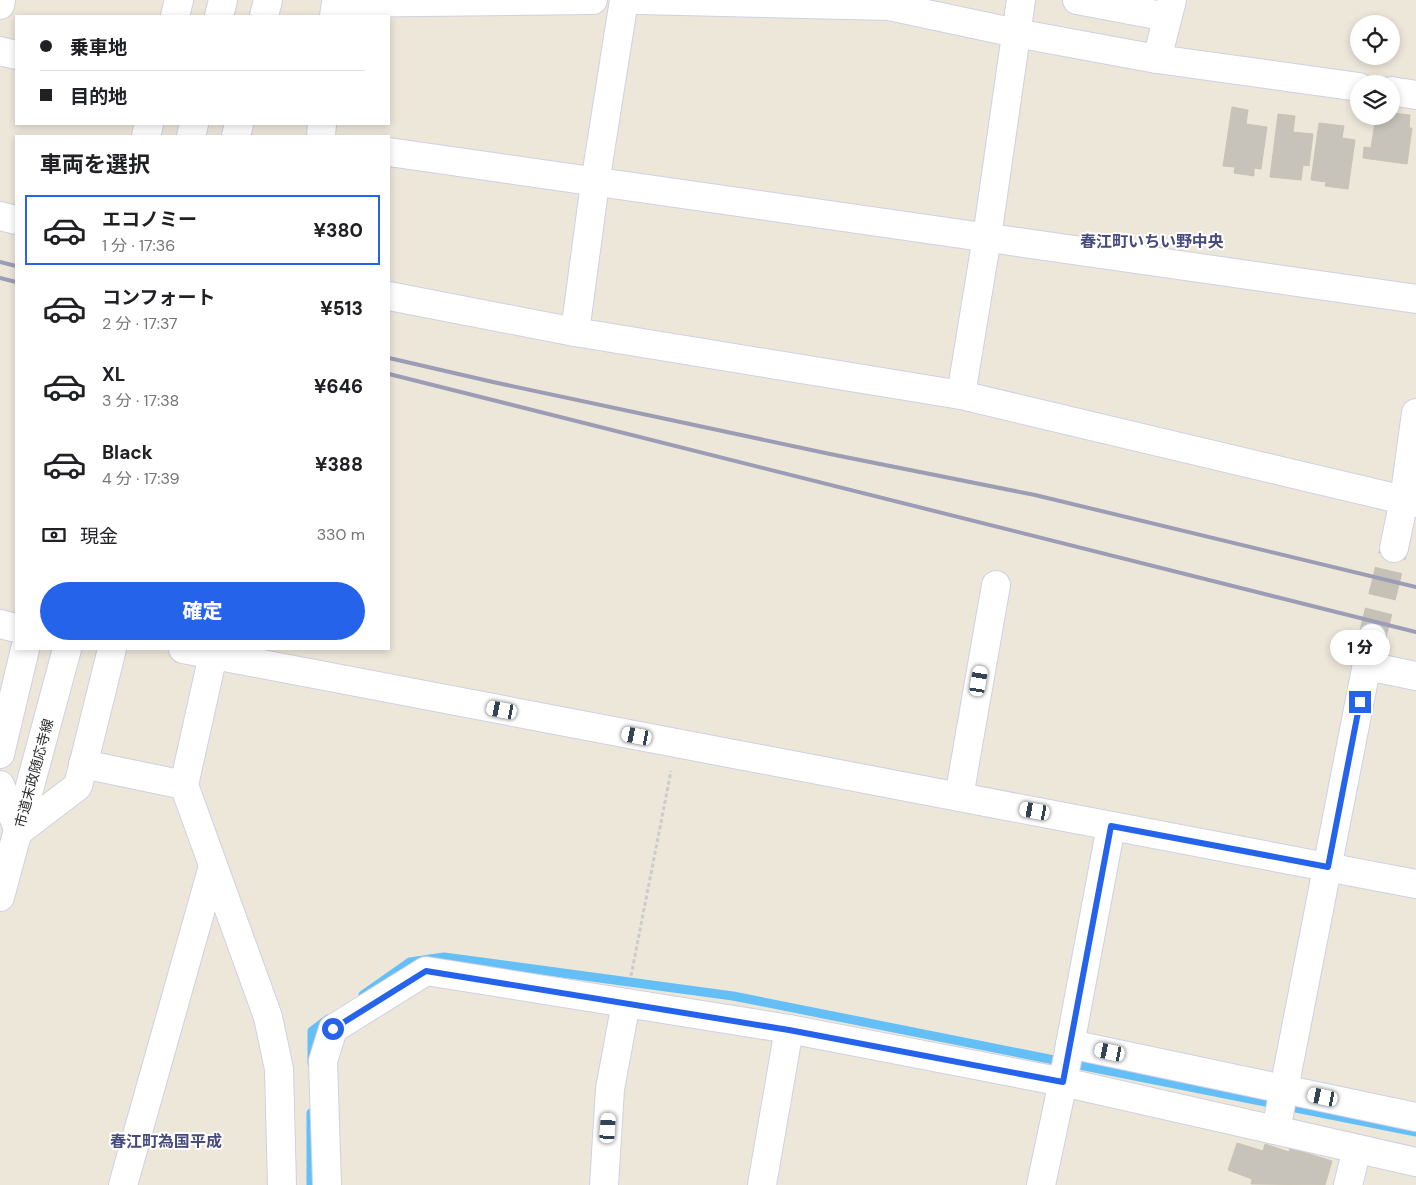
<!DOCTYPE html>
<html lang="ja">
<head>
<meta charset="utf-8">
<style>
  body { margin:0; font-family:"DM Sans","Noto Sans JP",sans-serif; background:#f6f6f6; color:#202124; height:100vh; display:flex; flex-direction:column; font-size:19px; white-space:nowrap }
  * { box-sizing:border-box; margin:0 }
  p { font-size:16px; color:#757577 }
  .icon { flex:none; width:28px; height:28px; fill:none; stroke:currentColor; stroke-width:2; stroke-linecap:round; stroke-linejoin:round }
  .map { position:relative; flex:1; overflow:hidden }
  .sheet { position:absolute; left:15px; top:135px; width:375px; height:515px; display:flex; flex-direction:column; background:#fff; border-radius:0px; box-shadow:0 2px 8px #0003 }
  .sheet>* { flex:none }
  .banner { position:absolute; left:15px; top:15px; width:375px; height:110px; border-radius:0px; box-shadow:0 2px 8px #0003; display:grid; align-content:center; height:110px; padding:0 25px; background:#fff }
  .tools { position:absolute; left:1350px; top:15px; display:grid; gap:10px }
  .tools a { display:grid; place-items:center; width:50px; height:50px; border-radius:50%; background:#fff; box-shadow:0 2px 8px #0003; font-size:25px }
  .end { position:absolute; width:22px; height:22px; margin:-11px; border:6px solid #2563eb; background:#fff; box-shadow:0 0 0 2px #fff }
  .from { border-radius:50% }
  .bubble { position:absolute; height:35px; border-radius:18px; background:#fff; box-shadow:0 2px 8px #0003; font-size:16px; font-weight:800; line-height:35px; text-align:center }
  .car { position:absolute; width:15px; height:30px; margin:-15px -8px; border-radius:6px; box-shadow:0 0 4px 1px #0007; background:linear-gradient(#fff 24%,#345 0 40%,#fff 0 76%,#345 0 86%,#fff 0) }
  .banner b { display:flex; align-items:center; gap:18px; height:48px; font-size:19px }
  .banner b+b { border-top:1px solid #e0e0e0 }
  .banner i { width:12px; height:12px; background:#202124 }
  ul { padding:0; list-style:none }
  li { display:flex; align-items:center; gap:15px; height:70px; margin:0 10px 8px; padding:0 15px; border:2px solid transparent; border-radius:0px }
  li div { flex:1 }
  li b { display:block; font-size:19px }
  li em { font-style:normal; font-weight:800 }
  li.on { border-color:#2563eb }
  li>.icon { width:45px; height:45px; stroke-width:1.5 }
  h2 { padding:0 25px; font-size:22px; line-height:60px }
  .pay { display:flex; align-items:center; gap:12px; height:55px; padding:0 25px; font-size:19px }
  .pay p { margin-inline-start:auto }
  .action { display:flex; gap:10px; margin-top:auto; padding:10px 25px }
  .action a { flex:1; height:58px; border-radius:30px; background:#2563eb; color:#fff; font-size:20px; font-weight:800; line-height:58px; text-align:center }
  .map>svg:first-child { display:block }
  .lines { fill:none; stroke-linecap:round; stroke-linejoin:round }
  .stream { stroke:#64bff7; stroke-width:9 }
  .building { fill:#c8c3ba; stroke:#c8c3b3 }
  .street-tunnel { stroke:#c6c1b7; stroke-width:28; stroke-dasharray:28 14; stroke-linecap:butt }
  .street-casing { stroke:#cfd0e3; stroke-width:30 }
  .secondary-casing { stroke:#cfd0e3; stroke-width:30 }
  .path { stroke:#ccc; stroke-width:3; stroke-dasharray:4 2.5; stroke-linecap:butt }
  .street { stroke:#fff; stroke-width:28 }
  .secondary { stroke:#fff; stroke-width:28 }
  .rail { stroke:#9c9db5; stroke-width:4 }
  .route { stroke:#2563eb; stroke-width:6 }
  .labels { text-anchor:middle; dominant-baseline:central; stroke-width:4; stroke-linejoin:round; paint-order:stroke }
  .street-label { font-size:14px; fill:#292929; stroke:#fff }
  .quarter-label { font-size:16px; font-weight:bold; fill:#464a7d; stroke:#fff }
</style>
</head>
<body>
<div class="map">
<svg width="1416" height="1185" viewBox="0 0 1416 1185">
  <rect width="100%" height="100%" fill="#ede7da"/>
  <g class="lines">
    <g class="stream">
      <polyline points="363,995 410,962 444,957 733,996 1416,1132"/>
      <polyline points="312,1063 312,1031 328,1019"/>
      <polyline points="311,1185 311,1113"/>
    </g>
  </g>
  <g class="building">
    <polygon points="1391,106 1394,106 1392,113 1410,115 1409,128 1412,128 1407,164 1363,158 1364,147 1371,148 1376,116 1391,116"/>
    <polygon points="1232,107 1248,110 1246,124 1267,127 1261,169 1254,168 1254,176 1234,173 1235,167 1223,166"/>
    <polygon points="1278,114 1295,116 1293,132 1313,134 1309,166 1303,165 1301,180 1270,177"/>
    <polygon points="1319,123 1344,126 1342,138 1355,140 1348,189 1325,186 1326,182 1311,180"/>
    <polygon points="1237,1143 1263,1151 1265,1144 1289,1152 1290,1148 1332,1161 1325,1185 1251,1184 1252,1179 1228,1170"/>
  </g>
  <g class="lines">
    <polyline class="street-tunnel" points="1372,638 1394,548"/>
    <g class="street-casing">
      <g id="street">
        <polyline points="639,0 889,6 1016,33 1157,59"/>
        <polyline points="1077,0 1167,17"/>
        <polyline points="1172,0 1157,59 1359,87"/>
        <polyline points="0,5 1,0"/>
        <polyline points="175,16 179,0"/>
        <polyline points="264,16 268,0"/>
        <polyline points="334,16 336,3 593,0"/>
        <polyline points="0,51 16,55"/>
        <polyline points="1391,91 1416,95"/>
        <polyline points="146,136 149,124"/>
        <polyline points="236,136 239,124"/>
        <polyline points="321,136 322,124"/>
        <polyline points="389,152 1416,299"/>
        <polyline points="0,216 16,220"/>
        <polyline points="389,296 575,332 961,395 1416,503"/>
        <polyline points="575,332 595,183 624,0"/>
        <polyline points="961,395 987,237 1021,0"/>
        <polyline points="1394,548 1404,500 1416,413"/>
        <polyline points="0,624 16,628"/>
        <polyline points="183,649 1416,884"/>
        <polyline points="1367,666 1416,676"/>
        <polyline points="0,754 25,649"/>
        <polyline points="83,764 184,785 268,1017 279,1069 282,1185"/>
        <polyline points="0,785 19,831 78,786 112,649"/>
        <polyline points="184,785 213,655"/>
        <polyline points="959,797 996,585"/>
        <polyline points="1070,1044 1416,1117"/>
        <polyline points="1276,1130 1372,638"/>
        <polyline points="123,1185 213,866"/>
        <polyline points="327,1185 323,1061 333,1029 426,971 789,1029 1063,1082 1416,1162"/>
        <polyline points="604,1185 610,1089 626,1003"/>
        <polyline points="762,1185 789,1029"/>
        <polyline points="1041,1185 1063,1082 1111,826"/>
        <polyline points="1348,1185 1357,1149"/>
      </g>
    </g>
    <g class="secondary-casing">
      <g id="secondary">
        <polyline points="219,16 223,0"/>
        <polyline points="191,136 194,124"/>
        <polyline points="0,897 67,649"/>
      </g>
    </g>
    <polyline class="path" points="631,976 671,771"/>
    <use href="#street" class="street"/>
    <use href="#secondary" class="secondary"/>
    <g class="rail">
      <polyline points="0,262 16,266"/>
      <polyline points="0,278 16,282"/>
      <polyline points="389,358 493,382 830,454 1035,495 1416,587"/>
      <polyline points="389,374 1416,632"/>
    </g>
  </g>
  <g class="lines">
    <polyline class="route" points="333,1029 426,971 789,1030 1063,1082 1111,826 1328,867 1360,702"/>
  </g>
  <g class="labels">
    <g class="street-label">
      <text transform="translate(34 773) rotate(-75)">市道末政随応寺線</text>
    </g>
    <g class="quarter-label">
      <text x="1152" y="241">春江町いちい野中央</text>
      <text x="166" y="1141">春江町為国平成</text>
    </g>
  </g>
</svg>
<div class="tools">
<a><svg class="icon" aria-label="locate" viewBox="0 0 24 24"><circle cx="12" cy="12" r="6"/><path d="M12 2v4M12 18v4M2 12h4M18 12h4"/></svg></a>
<a><svg class="icon" aria-label="layers" viewBox="0 0 24 24"><path d="M12 4l9 5-9 5-9-5zM3 14l9 5 9-5"/></svg></a>
</div>
<i class="end from" style="left:333px;top:1029px"></i>
<i class="end" style="left:1360px;top:702px"></i>
<div class="bubble" style="left:1330px;top:630px;width:60px">1 分</div>
<i class="car" style="left:979px;top:681px;rotate:10deg"></i>
<i class="car" style="left:502px;top:710px;rotate:281deg"></i>
<i class="car" style="left:637px;top:736px;rotate:281deg"></i>
<i class="car" style="left:1035px;top:811px;rotate:280deg"></i>
<i class="car" style="left:1110px;top:1052px;rotate:282deg"></i>
<i class="car" style="left:1323px;top:1097px;rotate:282deg"></i>
<i class="car" style="left:608px;top:1128px;rotate:4deg"></i>
<div class="banner">
<b><i class="from"></i>乗車地</b>
<b><i></i>目的地</b>
</div>
<section class="sheet">
<h2>車両を選択</h2>
<ul>
<li class="on"><svg class="icon" aria-label="car" viewBox="0 0 24 24"><path d="M5 17H2v-5l4-1 3-4h7l3 4 3 1v5h-3M9 17h6M6 11h13"/><circle cx="7" cy="17" r="2"/><circle cx="17" cy="17" r="2"/></svg><div><b>エコノミー</b><p>1 分 · 17:36</p></div><em>¥380</em></li>
<li><svg class="icon" aria-label="car" viewBox="0 0 24 24"><path d="M5 17H2v-5l4-1 3-4h7l3 4 3 1v5h-3M9 17h6M6 11h13"/><circle cx="7" cy="17" r="2"/><circle cx="17" cy="17" r="2"/></svg><div><b>コンフォート</b><p>2 分 · 17:37</p></div><em>¥513</em></li>
<li><svg class="icon" aria-label="car" viewBox="0 0 24 24"><path d="M5 17H2v-5l4-1 3-4h7l3 4 3 1v5h-3M9 17h6M6 11h13"/><circle cx="7" cy="17" r="2"/><circle cx="17" cy="17" r="2"/></svg><div><b>XL</b><p>3 分 · 17:38</p></div><em>¥646</em></li>
<li><svg class="icon" aria-label="car" viewBox="0 0 24 24"><path d="M5 17H2v-5l4-1 3-4h7l3 4 3 1v5h-3M9 17h6M6 11h13"/><circle cx="7" cy="17" r="2"/><circle cx="17" cy="17" r="2"/></svg><div><b>Black</b><p>4 分 · 17:39</p></div><em>¥388</em></li>
</ul>
<div class="pay"><svg class="icon" aria-label="cash" viewBox="0 0 24 24"><path d="M3 7h18v10H3z"/><circle cx="12" cy="12" r="2"/></svg>現金<p>330 m</p></div>
<div class="action"><a>確定</a></div>
</section>
</div>
</body>
</html>
